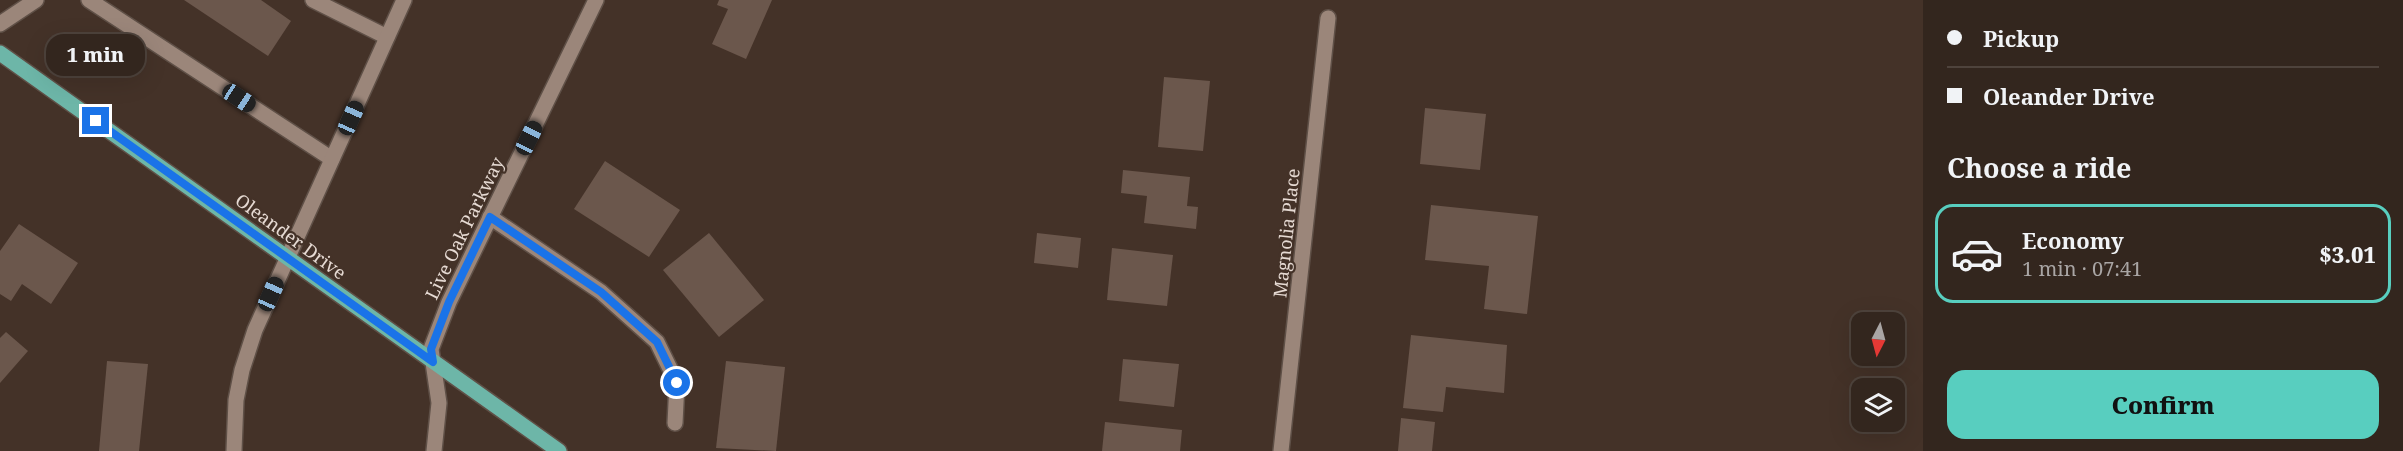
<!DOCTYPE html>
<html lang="en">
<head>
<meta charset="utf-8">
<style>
  body { margin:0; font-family:"Noto Serif",serif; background:#3b2e27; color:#f1f3f6; height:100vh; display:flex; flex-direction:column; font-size:22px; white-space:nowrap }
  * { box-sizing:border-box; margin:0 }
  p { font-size:20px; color:#a9a5a4 }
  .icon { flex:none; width:33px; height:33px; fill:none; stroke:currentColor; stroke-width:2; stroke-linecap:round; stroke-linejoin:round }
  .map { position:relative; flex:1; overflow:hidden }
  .drawer { display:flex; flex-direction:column; background:#33261e; width:480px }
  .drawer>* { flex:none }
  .guide { display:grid; align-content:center; height:132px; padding:0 24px; background:#33261e }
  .needle { width:39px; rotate:186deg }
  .controls { position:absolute; left:1851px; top:312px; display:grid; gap:12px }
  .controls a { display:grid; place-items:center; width:54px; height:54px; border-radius:12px; background:#33261e; box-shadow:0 6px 24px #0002,0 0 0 2px #4e433c; font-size:30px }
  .end { position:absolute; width:27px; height:27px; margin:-14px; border:8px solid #1a73e8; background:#fff; box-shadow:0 0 0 3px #fff }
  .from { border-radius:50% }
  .bubble { position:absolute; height:42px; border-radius:18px; background:#33261e; box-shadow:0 6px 24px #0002,0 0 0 2px #4e433c; font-size:20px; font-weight:800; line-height:42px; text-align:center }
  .car { position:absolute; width:18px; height:36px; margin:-18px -9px; border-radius:8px; box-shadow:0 0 4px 2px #0007; background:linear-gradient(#222 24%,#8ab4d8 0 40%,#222 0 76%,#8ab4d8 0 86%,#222 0) }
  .guide b { display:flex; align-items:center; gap:21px; height:57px; font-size:22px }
  .guide b+b { border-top:2px solid #4e433c }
  .guide i { width:15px; height:15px; background:#f1f3f6 }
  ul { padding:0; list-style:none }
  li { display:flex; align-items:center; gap:18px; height:99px; margin:0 12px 9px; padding:0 12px; border:3px solid transparent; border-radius:18px }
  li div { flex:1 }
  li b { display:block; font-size:22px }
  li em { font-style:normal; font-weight:800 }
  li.selected { border-color:#58cebf }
  li>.icon { width:54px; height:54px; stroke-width:1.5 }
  h2 { padding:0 24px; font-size:27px; line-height:72px }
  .button { display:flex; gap:12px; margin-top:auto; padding:12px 24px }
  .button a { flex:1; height:69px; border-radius:18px; background:#58cebf; color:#111; font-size:24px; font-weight:800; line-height:69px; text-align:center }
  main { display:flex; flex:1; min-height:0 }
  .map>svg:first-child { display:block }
  .building { fill:#6b574c }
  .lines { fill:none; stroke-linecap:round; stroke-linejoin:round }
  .lane-casing { stroke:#5f5047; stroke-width:18 }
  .street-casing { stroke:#5f5047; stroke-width:18 }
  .primary-casing { stroke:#5f5047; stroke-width:18 }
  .lane { stroke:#9b867a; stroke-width:15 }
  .street { stroke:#9b867a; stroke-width:15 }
  .primary { stroke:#6db6a8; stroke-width:15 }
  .route { stroke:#1a73e8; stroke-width:8 }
  .labels { text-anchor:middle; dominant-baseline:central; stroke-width:4.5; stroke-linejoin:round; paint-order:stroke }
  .street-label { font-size:18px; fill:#e6dad3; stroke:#443228 }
</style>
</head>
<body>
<main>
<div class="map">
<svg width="1923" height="451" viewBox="0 0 1923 451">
  <rect width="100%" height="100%" fill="#443228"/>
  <g class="building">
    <polygon points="184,0 261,0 291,21 268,56"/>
    <polygon points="719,0 772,0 746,59 712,44 728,9 717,5"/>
    <polygon points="1164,77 1210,81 1203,151 1158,147"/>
    <polygon points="1425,108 1486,114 1480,170 1420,164"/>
    <polygon points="605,161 680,210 649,257 574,209"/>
    <polygon points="1123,170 1190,177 1187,206 1198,207 1196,229 1144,223 1147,196 1121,193"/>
    <polygon points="1431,205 1538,216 1527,314 1484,309 1489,266 1425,260"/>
    <polygon points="19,224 78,263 51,304 22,284 11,301 0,294 0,251"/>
    <polygon points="709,233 764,300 719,337 663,270"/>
    <polygon points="1037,233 1081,238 1078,268 1034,263"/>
    <polygon points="1112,248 1173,255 1167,306 1107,300"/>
    <polygon points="6,332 28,351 0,383 0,338"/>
    <polygon points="1411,335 1507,345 1504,393 1446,387 1443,412 1403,408"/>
    <polygon points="1123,359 1179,364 1174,407 1119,401"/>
    <polygon points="107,361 148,364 139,451 99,451"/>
    <polygon points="726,361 785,367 776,451 716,448"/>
    <polygon points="1401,418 1435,422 1432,451 1398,451"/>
    <polygon points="1105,422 1182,430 1180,451 1102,451"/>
  </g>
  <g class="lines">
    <g class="lane-casing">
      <g id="lane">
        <polyline points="89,0 332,159"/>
        <polyline points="313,0 387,37"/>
        <polyline points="0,24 36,0"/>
        <polyline points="490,217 601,292 657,342 677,383 675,423"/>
      </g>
    </g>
    <g class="street-casing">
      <g id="street">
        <polyline points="234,451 236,400 242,370 255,330 404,0"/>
        <polyline points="434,451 439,403 431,349 449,302 596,0"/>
        <polyline points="1281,451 1328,18"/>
      </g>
    </g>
    <g class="primary-casing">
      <polyline id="primary" points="0,53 559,451"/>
    </g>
    <use href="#lane" class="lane"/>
    <use href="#street" class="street"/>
    <use href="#primary" class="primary"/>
  </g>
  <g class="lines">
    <polyline class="route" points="96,121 433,362 431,349 449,302 490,217 601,292 657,342 677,383"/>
  </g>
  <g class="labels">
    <g class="street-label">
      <text transform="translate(464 228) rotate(-64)">Live Oak Parkway</text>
      <text transform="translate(1286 233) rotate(-84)">Magnolia Place</text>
      <text transform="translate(291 236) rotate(36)">Oleander Drive</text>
    </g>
  </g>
</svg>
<div class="controls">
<a><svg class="needle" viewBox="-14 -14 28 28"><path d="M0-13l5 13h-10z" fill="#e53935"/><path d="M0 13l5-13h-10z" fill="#a9a5a4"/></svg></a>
<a><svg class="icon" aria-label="layers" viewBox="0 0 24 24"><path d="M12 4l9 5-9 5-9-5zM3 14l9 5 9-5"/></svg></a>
</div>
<i class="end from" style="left:677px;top:383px"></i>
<i class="end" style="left:96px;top:121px"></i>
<div class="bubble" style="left:46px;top:34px;width:99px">1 min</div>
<i class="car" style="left:239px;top:98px;rotate:123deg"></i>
<i class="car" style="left:351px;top:118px;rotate:24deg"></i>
<i class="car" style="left:529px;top:138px;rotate:26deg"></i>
<i class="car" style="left:271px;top:294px;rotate:24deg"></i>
</div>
<section class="drawer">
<div class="guide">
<b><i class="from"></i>Pickup</b>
<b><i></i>Oleander Drive</b>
</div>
<h2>Choose a ride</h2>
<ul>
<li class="selected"><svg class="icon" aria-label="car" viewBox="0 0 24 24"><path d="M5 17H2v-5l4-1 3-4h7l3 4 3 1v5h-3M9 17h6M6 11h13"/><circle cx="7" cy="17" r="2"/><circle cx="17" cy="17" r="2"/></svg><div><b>Economy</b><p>1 min · 07:41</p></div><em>$3.01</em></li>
</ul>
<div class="button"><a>Confirm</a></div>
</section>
</main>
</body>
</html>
